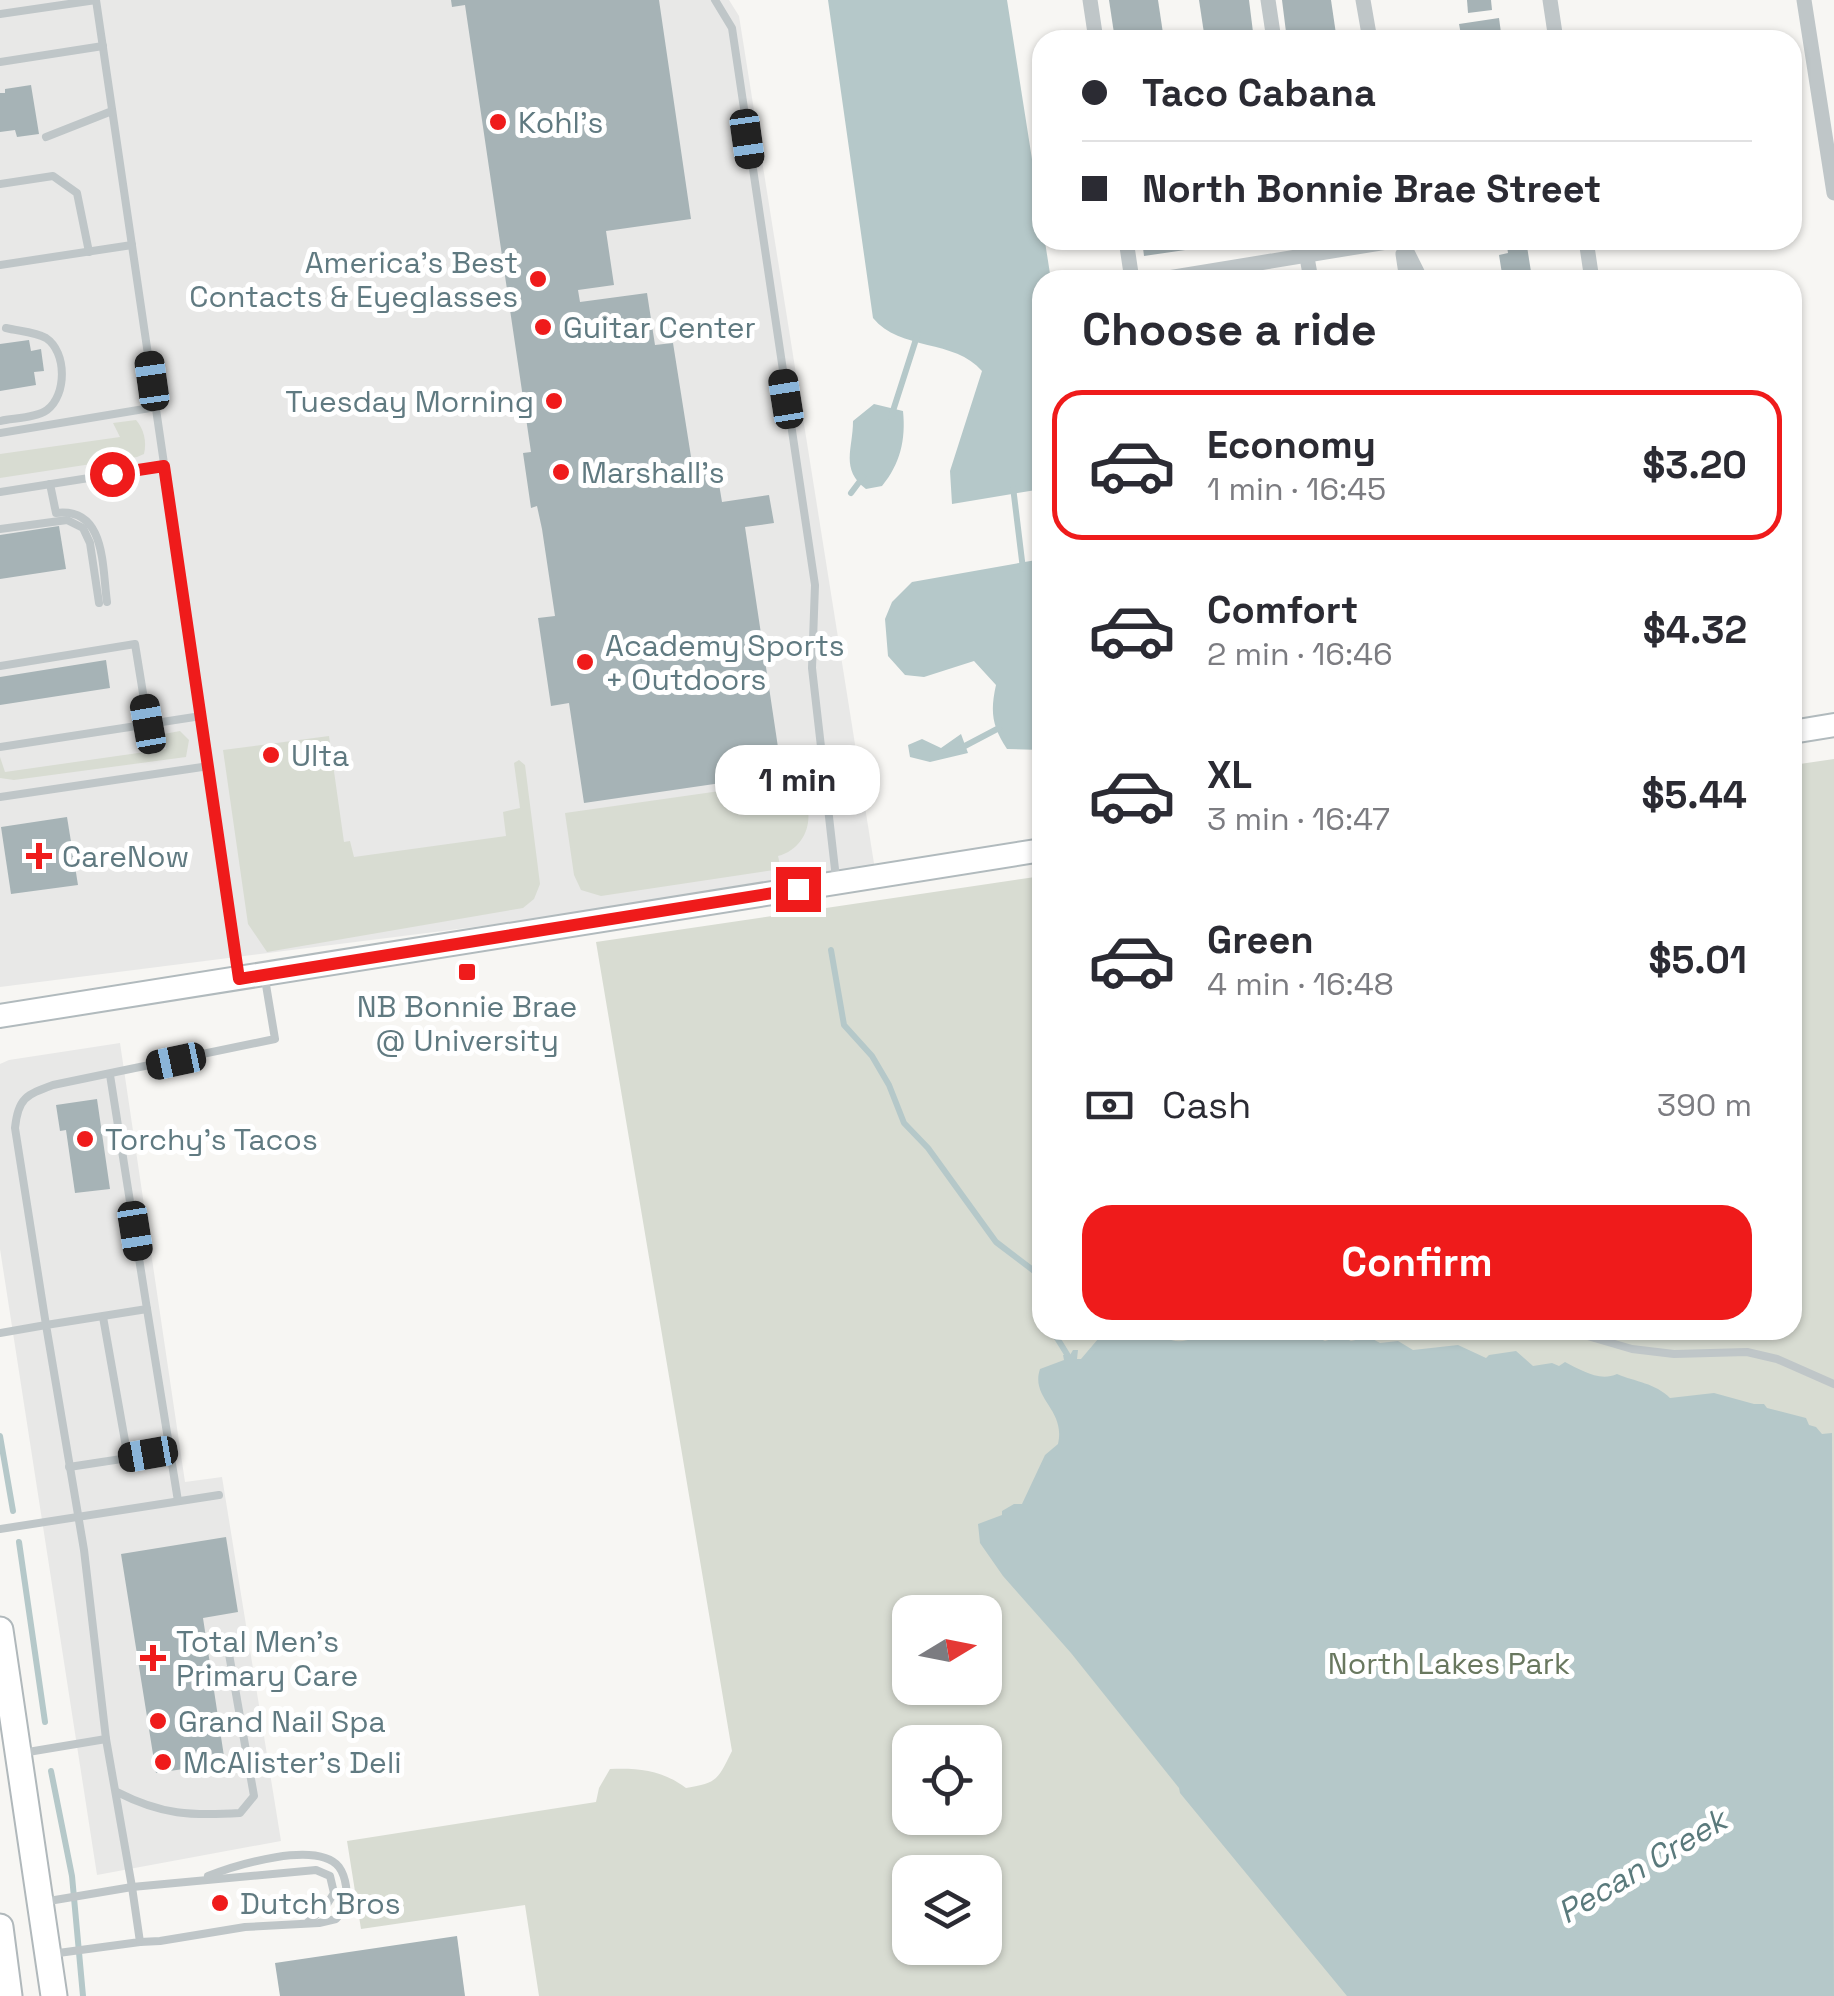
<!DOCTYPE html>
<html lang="en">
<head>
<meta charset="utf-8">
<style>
  body { margin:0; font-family:"Space Grotesk",sans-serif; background:#f2f2f3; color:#2b2b33; height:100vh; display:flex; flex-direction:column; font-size:38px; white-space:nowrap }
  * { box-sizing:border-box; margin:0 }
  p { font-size:32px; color:#7c7c81 }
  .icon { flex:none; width:55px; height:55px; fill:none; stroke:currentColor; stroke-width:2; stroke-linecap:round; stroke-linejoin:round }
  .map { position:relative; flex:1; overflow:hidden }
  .side { position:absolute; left:1032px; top:270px; width:770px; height:1070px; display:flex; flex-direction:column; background:#fff; border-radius:30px; box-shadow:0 2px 8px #0004 }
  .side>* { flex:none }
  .banner { position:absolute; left:1032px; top:30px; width:770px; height:220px; border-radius:30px; box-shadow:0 2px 8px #0004; display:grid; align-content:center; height:220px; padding:0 50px; background:#fff }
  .needle { width:65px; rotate:80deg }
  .tools { position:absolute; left:892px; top:1595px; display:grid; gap:20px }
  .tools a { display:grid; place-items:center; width:110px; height:110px; border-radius:20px; background:#fff; box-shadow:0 2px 8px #0004; font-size:50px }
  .end { position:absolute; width:45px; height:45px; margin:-22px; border:12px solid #ef1b1b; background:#fff; box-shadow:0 0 0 5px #fff }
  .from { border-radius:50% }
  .bubble { position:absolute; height:70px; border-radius:30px; background:#fff; box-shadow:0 2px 8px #0004; font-size:32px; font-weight:800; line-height:70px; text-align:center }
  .car { position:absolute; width:30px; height:60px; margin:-30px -15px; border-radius:12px; box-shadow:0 0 8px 2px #0007; background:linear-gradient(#222 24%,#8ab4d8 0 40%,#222 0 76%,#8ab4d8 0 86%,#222 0) }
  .banner b { display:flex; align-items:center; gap:35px; height:95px; font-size:38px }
  .banner b+b { border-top:2px solid #e1e1e2 }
  .banner i { width:25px; height:25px; background:#2b2b33 }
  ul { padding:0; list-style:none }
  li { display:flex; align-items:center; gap:30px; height:150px; margin:0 20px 15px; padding:0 30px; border:5px solid transparent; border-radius:30px }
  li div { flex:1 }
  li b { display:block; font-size:38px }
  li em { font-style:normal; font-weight:800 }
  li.on { border-color:#ef1b1b }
  li>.icon { width:90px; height:90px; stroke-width:1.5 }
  h2 { padding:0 50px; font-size:45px; line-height:120px }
  .pay { display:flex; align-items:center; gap:25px; height:110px; padding:0 50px; font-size:38px }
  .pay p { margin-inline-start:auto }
  .cta { display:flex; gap:20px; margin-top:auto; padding:20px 50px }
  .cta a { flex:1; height:115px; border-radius:30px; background:#ef1b1b; color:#fff; font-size:40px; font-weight:800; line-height:115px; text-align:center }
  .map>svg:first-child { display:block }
  .built { fill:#e8e8e7 }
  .green { fill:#d8dcd2; fill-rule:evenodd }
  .water { fill:#b5c8c9 }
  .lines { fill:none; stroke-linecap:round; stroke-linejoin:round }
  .stream { stroke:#b5c8c9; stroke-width:6 }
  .building { fill:#a6b3b6 }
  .secondary-casing { stroke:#b1babd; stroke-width:26 }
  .primary-casing { stroke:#b0b8bb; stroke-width:29 }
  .lane { stroke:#bfc6c8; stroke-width:8 }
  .street { stroke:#bfc6c8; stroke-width:15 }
  .secondary { stroke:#fff; stroke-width:22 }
  .primary { stroke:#fff; stroke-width:25 }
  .route { stroke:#ef1b1b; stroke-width:12 }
  .poi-dot { fill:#ef1b1b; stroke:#fff; stroke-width:4 }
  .labels { text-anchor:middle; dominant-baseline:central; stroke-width:10; stroke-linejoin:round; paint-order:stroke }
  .poi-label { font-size:30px; fill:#607a81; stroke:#fff; text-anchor:start }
  .park-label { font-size:30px; fill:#69785f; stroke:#fff }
  .water-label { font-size:32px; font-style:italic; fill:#5a7a7c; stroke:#fff }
</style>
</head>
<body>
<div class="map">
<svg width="1834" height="1996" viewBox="0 0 1834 1996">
  <rect width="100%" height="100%" fill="#f7f6f3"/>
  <g class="built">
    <polygon points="0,0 729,0 739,16 876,876 0,987"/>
    <polygon points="120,1043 185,1482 222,1477 281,1841 97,1875 0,1249 0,1064 9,1060"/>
  </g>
  <g class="green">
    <path d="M136,420C144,429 147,442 144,454L137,457L0,478V454L120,437L113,423Z"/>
    <polygon points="180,731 189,740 186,757 14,780 0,778 0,757 5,772 166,749 164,734"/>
    <polygon points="329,736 344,842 350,841 354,857 506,836 503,812 520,808 514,763 519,760 525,765 540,884 534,899 523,908 267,952 248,924 223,750"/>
    <path d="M1834,759V1996H539L525,1905L361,1929L347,1841L596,1802L599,1788L610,1769C639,1768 662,1770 686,1788C718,1783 718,1779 732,1751L596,942L1042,876V1330H1792L1793,765ZM910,1612H985V1688H910ZM910,1742H985V1818H910ZM910,1872H985V1948H910Z"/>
    <path d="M790,781C819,801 813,847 778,856L781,869L601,896L581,890L574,875L565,813Z"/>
  </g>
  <g class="water">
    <path d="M828,0H1007L1051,280H1042V489L952,504L950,471L982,371C955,339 900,351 873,318Z"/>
    <path d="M874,404L903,411C906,440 900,464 882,486L866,489C840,469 853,449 853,421Z"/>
    <path d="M1042,559V750L1007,749C992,726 990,712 996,685L974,661L924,677L905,675L888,656L885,619L892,602L912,582Z"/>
    <polygon points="961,734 968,753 930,762 910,757 908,745 922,739 941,748"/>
    <path d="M1096,1330H1171L1165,1333L1166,1337C1177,1346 1197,1339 1207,1330L1263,1339L1316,1337L1325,1341L1341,1336L1351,1341L1369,1337L1380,1343L1398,1341L1413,1350L1458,1345L1486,1358L1489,1355L1516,1351L1533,1366L1552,1363L1559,1366L1565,1362C1581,1370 1599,1382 1617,1374C1636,1382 1655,1383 1670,1398L1714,1393L1754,1404H1764L1767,1408L1806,1418L1809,1425L1816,1427L1822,1434L1832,1433L1834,1996H1347L1180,1793L1179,1788L1071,1653L1003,1576L980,1543L978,1524L1002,1515V1511L1014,1504H1022L1045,1455L1058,1444C1066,1409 1030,1399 1040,1369L1064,1360L1063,1355H1070L1073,1350H1078L1077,1359H1081L1098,1339Z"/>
  </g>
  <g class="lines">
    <g class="stream">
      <polyline points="891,417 918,333"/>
      <polyline points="1013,487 1023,569"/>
      <polyline points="851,493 863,477"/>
      <polyline points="961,748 999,728"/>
      <polyline points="831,950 844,1025 872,1056 889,1085 904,1123 928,1148 996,1242 1042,1277"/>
      <polyline points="1052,1330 1070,1359"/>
      <polyline points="0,1436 13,1511"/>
      <polyline points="19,1542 45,1722"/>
      <polyline points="51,1771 72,1876 83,1996"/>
    </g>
  </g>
  <g class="building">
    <polygon points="451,0 659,0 691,219 606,231 614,285 578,290 580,302 647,293 655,345 673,343 692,463 717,472 722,502 769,495 774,523 745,527 782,774 584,803 569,703 551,706 538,618 555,616 542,529 537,506 531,508 523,453 531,452 465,5 452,7"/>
    <polygon points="1109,0 1158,0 1164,40 1115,40"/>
    <polygon points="1199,0 1249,0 1254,40 1205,40"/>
    <polygon points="1282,0 1331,0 1336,34 1287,40"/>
    <polygon points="1467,0 1491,0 1492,10 1468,13"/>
    <polygon points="1499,18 1502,40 1462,40 1459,24"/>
    <polygon points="31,85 39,134 17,137 15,130 0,132 0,93 5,93 5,89"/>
    <polygon points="1142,240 1191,240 1192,249 1144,256"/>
    <polygon points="1506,240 1526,240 1532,278 1503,280 1499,255 1508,253"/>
    <polygon points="1376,272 1377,280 1334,280 1334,278"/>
    <polygon points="29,340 31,351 41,349 44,371 34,372 36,385 0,391 0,344"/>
    <polygon points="59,526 66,569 0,579 0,535"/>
    <polygon points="106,660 110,688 0,705 0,677"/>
    <polygon points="67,817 78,885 11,894 1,827"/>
    <polygon points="97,1099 110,1189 75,1193 66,1130 60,1131 56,1105"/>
    <polygon points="226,1537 238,1612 203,1618 225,1763 156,1773 121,1554"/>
    <polygon points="457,1936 465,1996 280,1996 275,1963"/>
  </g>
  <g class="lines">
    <g class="secondary-casing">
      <g id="secondary">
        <polyline points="1792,732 1834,725"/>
        <polyline points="0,1016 1042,850"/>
      </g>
    </g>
    <g class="primary-casing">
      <g id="primary">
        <polyline points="0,1630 54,1996"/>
        <polyline points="0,1927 9,1996"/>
      </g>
    </g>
    <g class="lane">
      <polyline points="96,0 239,975"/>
      <polyline points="715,0 732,28 815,585 812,668 836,878"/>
      <polyline points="0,14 96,0"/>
      <polyline points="0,62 103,46"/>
      <polyline points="46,137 112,111"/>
      <polyline points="0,184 53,176 77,193 89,252"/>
      <polyline points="0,265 132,245"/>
      <path d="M0,421C14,418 36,418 47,410C67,395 67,352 46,338C36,332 18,331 6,328"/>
      <polyline points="0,433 156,407"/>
      <path d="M50,484L56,513C106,507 102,566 107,602"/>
      <polyline points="0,492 165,466"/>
      <polyline points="0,529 67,520 83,528 90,543 99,603"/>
      <polyline points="0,666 135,644 148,724"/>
      <polyline points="0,747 201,716"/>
      <polyline points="0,797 209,766"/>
      <polyline points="110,1075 147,1309 46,1325 84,1550 106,1739 132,1887 316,1870 330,1876 334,1893 326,1906 308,1922"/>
      <polyline points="147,1309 178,1501"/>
      <polyline points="103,1317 128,1458 169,1451"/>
      <polyline points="1567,1330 1632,1349 1674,1354 1747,1352 1777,1359 1834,1384"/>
      <path d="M0,1333L46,1325L15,1128C18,1098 26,1095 53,1085L275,1039L265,979"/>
      <polyline points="69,1467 128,1458"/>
      <polyline points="0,1529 219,1495"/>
      <polyline points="22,1753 106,1739"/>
      <path d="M117,1792C162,1815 191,1816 240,1813L254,1796L226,1637"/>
      <polyline points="43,1902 132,1887 140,1942 51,1954"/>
      <path d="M140,1942L160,1941L245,1927L319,1923L336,1919L347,1906C347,1894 347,1878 339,1867C317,1840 236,1865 208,1876"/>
    </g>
    <g class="street">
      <polyline points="1090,0 1096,40"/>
      <polyline points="1268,0 1274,40"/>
      <polyline points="1363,0 1370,40"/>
      <polyline points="1550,0 1556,40"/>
      <polyline points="1804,0 1834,193"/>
      <polyline points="1126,240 1132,280"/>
      <polyline points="1304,240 1311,280"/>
      <polyline points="1401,240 1421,280"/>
      <polyline points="1586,240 1592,280"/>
      <polyline points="1403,254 1407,280"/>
      <polyline points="1156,280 1399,240"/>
    </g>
    <use href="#secondary" class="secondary"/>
    <use href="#primary" class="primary"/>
  </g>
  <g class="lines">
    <polyline class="route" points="112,474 164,466 239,979 798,889"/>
  </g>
  <g class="poi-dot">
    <circle cx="498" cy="122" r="10"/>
    <circle cx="538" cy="279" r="10"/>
    <circle cx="543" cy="327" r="10"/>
    <circle cx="554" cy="401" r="10"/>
    <circle cx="561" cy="472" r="10"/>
    <circle cx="585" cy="662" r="10"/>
    <circle cx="271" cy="755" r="10"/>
    <path d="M34 841h10v10h10v10h-10v10h-10v-10h-10v-10h10z"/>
    <rect x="457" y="962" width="20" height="20" rx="5"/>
    <circle cx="85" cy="1139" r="10"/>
    <path d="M148 1643h10v10h10v10h-10v10h-10v-10h-10v-10h10z"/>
    <circle cx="158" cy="1721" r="10"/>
    <circle cx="163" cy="1762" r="10"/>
    <circle cx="220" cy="1903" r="10"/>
  </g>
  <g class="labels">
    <g class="poi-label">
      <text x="518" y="122">Kohl's</text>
      <text x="518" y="262" text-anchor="end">America's Best<tspan x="518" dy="34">Contacts &amp; Eyeglasses</tspan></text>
      <text x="563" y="327">Guitar Center</text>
      <text x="534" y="401" text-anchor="end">Tuesday Morning</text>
      <text x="581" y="472">Marshall's</text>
      <text x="605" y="645">Academy Sports<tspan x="605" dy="34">+ Outdoors</tspan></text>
      <text x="291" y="755">Ulta</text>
      <text x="62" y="856">CareNow</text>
      <text x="467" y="1006" text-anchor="middle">NB Bonnie Brae<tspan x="467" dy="34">@ University</tspan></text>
      <text x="105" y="1139">Torchy's Tacos</text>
      <text x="176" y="1641">Total Men's<tspan x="176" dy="34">Primary Care</tspan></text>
      <text x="178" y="1721">Grand Nail Spa</text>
      <text x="183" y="1762">McAlister's Deli</text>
      <text x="240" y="1903">Dutch Bros</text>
    </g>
    <g class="park-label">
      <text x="1449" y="1663">North Lakes Park</text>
    </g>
    <g class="water-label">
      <text transform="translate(1642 1866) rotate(-31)">Pecan Creek</text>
    </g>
  </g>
</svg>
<div class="tools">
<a><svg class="needle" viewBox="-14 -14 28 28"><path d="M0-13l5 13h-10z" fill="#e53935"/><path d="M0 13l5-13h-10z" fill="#7c7c81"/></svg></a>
<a><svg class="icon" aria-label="locate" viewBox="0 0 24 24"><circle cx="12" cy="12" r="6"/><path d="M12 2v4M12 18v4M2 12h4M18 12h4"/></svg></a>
<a><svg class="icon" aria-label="layers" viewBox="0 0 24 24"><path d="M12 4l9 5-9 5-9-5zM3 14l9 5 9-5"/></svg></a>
</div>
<i class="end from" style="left:112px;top:474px"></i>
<i class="end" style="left:798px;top:889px"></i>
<div class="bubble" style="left:715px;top:745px;width:165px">1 min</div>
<i class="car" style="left:747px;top:139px;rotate:172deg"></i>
<i class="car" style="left:152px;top:381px;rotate:352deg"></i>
<i class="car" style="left:786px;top:399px;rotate:351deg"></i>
<i class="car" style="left:148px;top:724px;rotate:350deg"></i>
<i class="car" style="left:176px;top:1061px;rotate:258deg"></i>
<i class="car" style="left:135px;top:1231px;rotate:171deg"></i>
<i class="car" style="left:148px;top:1454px;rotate:260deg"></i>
<div class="banner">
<b><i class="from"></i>Taco Cabana</b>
<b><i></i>North Bonnie Brae Street</b>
</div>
<section class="side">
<h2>Choose a ride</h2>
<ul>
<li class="on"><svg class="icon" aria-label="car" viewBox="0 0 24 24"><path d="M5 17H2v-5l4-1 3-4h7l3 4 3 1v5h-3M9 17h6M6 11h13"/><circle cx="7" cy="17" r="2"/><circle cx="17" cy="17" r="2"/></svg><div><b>Economy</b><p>1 min · 16:45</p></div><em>$3.20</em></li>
<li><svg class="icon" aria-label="car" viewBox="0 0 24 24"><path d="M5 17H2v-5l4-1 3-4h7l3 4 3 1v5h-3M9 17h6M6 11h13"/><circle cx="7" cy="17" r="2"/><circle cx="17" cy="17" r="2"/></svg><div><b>Comfort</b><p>2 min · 16:46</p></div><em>$4.32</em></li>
<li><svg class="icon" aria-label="car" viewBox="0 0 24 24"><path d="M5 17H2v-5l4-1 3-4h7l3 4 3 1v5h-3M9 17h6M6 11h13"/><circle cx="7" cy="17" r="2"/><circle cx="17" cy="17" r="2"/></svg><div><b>XL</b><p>3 min · 16:47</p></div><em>$5.44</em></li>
<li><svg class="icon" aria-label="car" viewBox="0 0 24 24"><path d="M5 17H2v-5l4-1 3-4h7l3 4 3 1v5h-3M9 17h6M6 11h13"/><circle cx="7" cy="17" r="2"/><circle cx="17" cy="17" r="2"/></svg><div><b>Green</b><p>4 min · 16:48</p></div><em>$5.01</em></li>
</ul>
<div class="pay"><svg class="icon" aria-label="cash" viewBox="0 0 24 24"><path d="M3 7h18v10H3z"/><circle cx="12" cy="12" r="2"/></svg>Cash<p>390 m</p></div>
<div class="cta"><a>Confirm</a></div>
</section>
</div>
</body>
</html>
